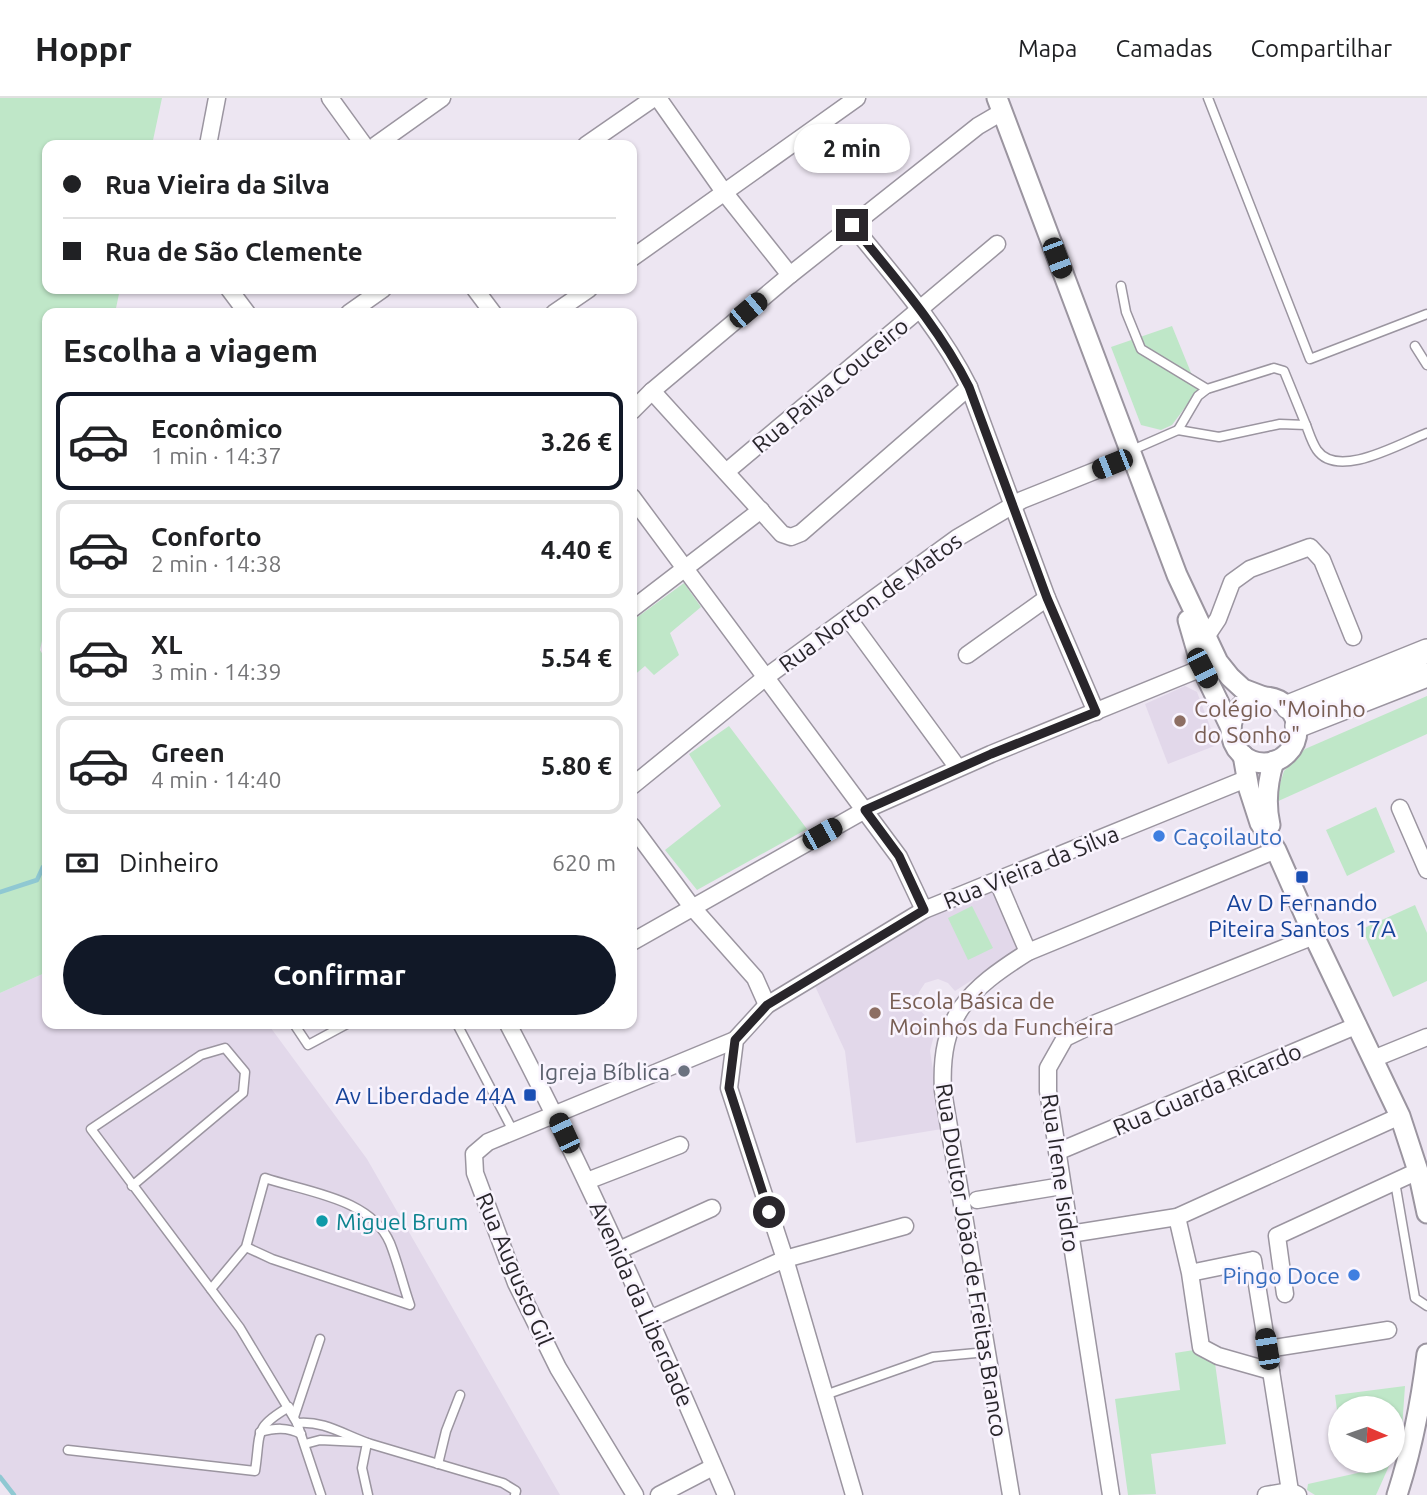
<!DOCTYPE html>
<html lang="pt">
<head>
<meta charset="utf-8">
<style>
  body { margin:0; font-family:Ubuntu,sans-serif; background:#f6f6f6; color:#202124; height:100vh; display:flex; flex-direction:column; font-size:26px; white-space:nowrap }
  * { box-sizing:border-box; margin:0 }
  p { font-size:23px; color:#757577 }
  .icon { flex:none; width:38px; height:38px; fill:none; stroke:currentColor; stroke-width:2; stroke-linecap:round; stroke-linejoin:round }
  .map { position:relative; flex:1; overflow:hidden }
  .sheet { position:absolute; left:42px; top:210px; width:595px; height:721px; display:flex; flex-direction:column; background:#fff; border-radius:14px; box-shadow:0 2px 5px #0004 }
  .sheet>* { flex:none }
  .guide { position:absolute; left:42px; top:42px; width:595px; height:154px; border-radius:14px; box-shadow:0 2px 5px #0004; display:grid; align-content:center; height:154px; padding:0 21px; background:#fff }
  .needle { width:46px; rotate:92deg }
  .controls { position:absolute; left:1328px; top:1298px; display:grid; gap:14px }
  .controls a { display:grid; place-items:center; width:77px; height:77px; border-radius:50%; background:#fff; box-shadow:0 2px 5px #0004; font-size:35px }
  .end { position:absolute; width:32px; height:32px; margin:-16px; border:9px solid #29262b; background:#fff; box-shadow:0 0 0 4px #fff }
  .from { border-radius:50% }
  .bubble { position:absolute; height:49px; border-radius:24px; background:#fff; box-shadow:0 2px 5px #0004; font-size:23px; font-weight:600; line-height:49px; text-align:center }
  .car { position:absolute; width:21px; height:42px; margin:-21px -10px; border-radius:9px; box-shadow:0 0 5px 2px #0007; background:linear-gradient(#222 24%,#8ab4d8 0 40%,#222 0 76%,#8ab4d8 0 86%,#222 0) }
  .guide b { display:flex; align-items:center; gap:24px; height:66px; font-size:26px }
  .guide b+b { border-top:2px solid #e0e0e0 }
  .guide i { width:18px; height:18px; background:#202124 }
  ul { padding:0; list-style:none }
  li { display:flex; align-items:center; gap:21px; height:98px; margin:0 14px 10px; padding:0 7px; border:4px solid #e0e0e0; border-radius:14px }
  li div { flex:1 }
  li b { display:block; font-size:26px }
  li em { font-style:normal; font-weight:600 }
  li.selected { border-color:#111827 }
  li>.icon { width:63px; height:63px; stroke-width:1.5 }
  h2 { padding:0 21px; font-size:32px; line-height:84px }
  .pay { display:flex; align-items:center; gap:18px; height:77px; padding:0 21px; font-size:26px }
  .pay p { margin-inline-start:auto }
  .action { display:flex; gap:14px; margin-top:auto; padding:14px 21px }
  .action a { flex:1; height:80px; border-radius:42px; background:#111827; color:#fff; font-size:28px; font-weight:600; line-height:80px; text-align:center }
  header { display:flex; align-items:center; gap:42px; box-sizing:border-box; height:98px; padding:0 35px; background:#fff; border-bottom:2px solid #e0e0e0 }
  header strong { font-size:33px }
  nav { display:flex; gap:38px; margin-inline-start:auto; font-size:24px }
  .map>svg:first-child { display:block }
  .built { fill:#e2d8ea }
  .green { fill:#bfe7c8 }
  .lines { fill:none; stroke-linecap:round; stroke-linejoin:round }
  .stream { stroke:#8fc8d2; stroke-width:4.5 }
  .service-casing { stroke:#9b95a0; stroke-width:11 }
  .minor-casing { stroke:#9b95a0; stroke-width:19 }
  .tertiary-casing { stroke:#9b95a0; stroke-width:23 }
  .secondary-casing { stroke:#9b95a0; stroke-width:26 }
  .service { stroke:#fff; stroke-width:8 }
  .minor { stroke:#fff; stroke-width:16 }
  .tertiary { stroke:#fff; stroke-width:19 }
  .secondary { stroke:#fff; stroke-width:23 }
  .route { stroke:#29262b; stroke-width:9 }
  .education-dot { fill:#8d6e63; stroke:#f9f4fe; stroke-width:2.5 }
  .shop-dot { fill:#3f7fe0; stroke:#f9f4fe; stroke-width:2.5 }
  .transit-dot { fill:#1a4fb4; stroke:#f9f4fe; stroke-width:2.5 }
  .worship-dot { fill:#6b7280; stroke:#f9f4fe; stroke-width:2.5 }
  .culture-dot { fill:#0f9aa8; stroke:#f9f4fe; stroke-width:2.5 }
  .labels { text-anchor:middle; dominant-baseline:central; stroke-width:5; stroke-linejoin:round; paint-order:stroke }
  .street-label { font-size:23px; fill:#29262b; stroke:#f9f4fe }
  .education-label { font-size:23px; fill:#785e54; stroke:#f9f4fe; text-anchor:start }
  .shop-label { font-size:23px; fill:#366cbe; stroke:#f9f4fe; text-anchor:start }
  .transit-label { font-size:23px; fill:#164399; stroke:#f9f4fe }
  .worship-label { font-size:23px; fill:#5b616d; stroke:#f9f4fe; text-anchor:end }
  .culture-label { font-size:23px; fill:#0d838f; stroke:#f9f4fe; text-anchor:start }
</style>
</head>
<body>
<header>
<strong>Hoppr</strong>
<nav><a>Mapa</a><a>Camadas</a><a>Compartilhar</a></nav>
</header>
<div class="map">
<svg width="1427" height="1397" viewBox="0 0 1427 1397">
  <rect width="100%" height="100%" fill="#ede6f2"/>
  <g class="built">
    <polygon points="1185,588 1197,594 1217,647 1168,666 1145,606"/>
    <polygon points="995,789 1017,853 955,893 948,885 938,881 925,885 919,894 916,908 936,929 930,953 942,1031 856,1045 845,953 815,888 929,820"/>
    <polygon points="47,874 47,926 268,926 367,1061 560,1397 11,1397 0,1378 0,895"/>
  </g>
  <g class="green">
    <polygon points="0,0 162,0 152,47 47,47 47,191 120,191 115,215 47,215 47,520 40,552 47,564 47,874 0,895"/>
    <polygon points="1172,228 1198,292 1172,327 1161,332 1141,327 1111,249"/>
    <polygon points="684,485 701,509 670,535 679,557 654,577 645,568 632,579 632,523"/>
    <polygon points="1427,598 1427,636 1274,705 1284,673 1305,651"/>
    <polygon points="729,628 807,731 697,792 665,752 721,708 689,656"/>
    <polygon points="1376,709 1395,754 1347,778 1326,732"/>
    <polygon points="1415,807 1427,835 1427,883 1393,899 1362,831"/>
    <polygon points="972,808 993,850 968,862 948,820"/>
    <polygon points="1194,1252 1215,1265 1226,1346 1151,1356 1156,1396 1128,1397 1115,1301 1180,1292 1175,1255"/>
    <polygon points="1405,1288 1402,1331 1393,1332 1393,1311 1340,1311 1340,1335 1335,1297"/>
    <polygon points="1389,1368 1376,1397 1315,1397 1307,1392 1308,1386"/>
  </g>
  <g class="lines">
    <g class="stream">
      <polyline points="0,794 37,782 43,769 47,772"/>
      <polyline points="0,1379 14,1397"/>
    </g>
    <g class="service-casing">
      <g id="service">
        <polyline points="1208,0 1310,261 1427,216"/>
        <polyline points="1121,188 1126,214 1141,251 1207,291"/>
        <polyline points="1415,248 1427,267"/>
        <polyline points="1178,332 1198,298 1207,291 1274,270 1284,273 1306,327"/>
        <path d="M1130,353L1178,332L1219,339L1280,326L1306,327C1309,335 1312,345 1317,352C1338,382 1401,345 1427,335"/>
        <polyline points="294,926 308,947 347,926"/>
        <polyline points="457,926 513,1033"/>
        <polyline points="1395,1084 1415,1200 1427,1208"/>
        <polyline points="132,1088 243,995 245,974 225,950 201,957 91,1031 240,1230 297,1325 321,1397"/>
        <path d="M211,1191L246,1149L272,1161L410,1207C403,1187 398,1165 390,1145C371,1100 306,1094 265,1080L246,1149"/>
        <polyline points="825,1297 933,1259 987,1254"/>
        <polyline points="294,1319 320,1241"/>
        <path d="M297,1325C324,1322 346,1338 371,1346C414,1359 459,1372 503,1385L516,1393L515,1397"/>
        <path d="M260,1334C275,1330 287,1329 301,1336"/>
        <polyline points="367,1345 362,1370 368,1397"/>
        <polyline points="305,1346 320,1342 361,1344"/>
        <path d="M68,1352L255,1373C261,1334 253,1330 289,1309"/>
        <polyline points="438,1366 446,1333 460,1297"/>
      </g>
    </g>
    <g class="minor-casing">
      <g id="minor">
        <polyline points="330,0 364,47"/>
        <polyline points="658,0 724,94 790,177"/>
        <polyline points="208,47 217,0"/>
        <polyline points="376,47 442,0"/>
        <polyline points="586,47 654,0"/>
        <path d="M852,127C894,179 939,229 969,289L1047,500L1096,614"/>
        <polyline points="632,160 857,0"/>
        <polyline points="229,191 247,215"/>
        <polyline points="475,191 493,215"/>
        <polyline points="349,215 383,191"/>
        <polyline points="554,215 589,191"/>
        <polyline points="652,293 782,436 791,439 801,435 969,289"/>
        <polyline points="632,313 652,293 790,177 978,28 1002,14"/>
        <polyline points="726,374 997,146"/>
        <polyline points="632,399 899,759 924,812"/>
        <polyline points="632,511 761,412"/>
        <polyline points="848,520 958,670"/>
        <polyline points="1206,539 1218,521 1232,484 1250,471 1310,449 1322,462 1353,539"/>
        <polyline points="967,557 1047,500"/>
        <polyline points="632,688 766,579 957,440 1022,402 1132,358"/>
        <polyline points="1400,710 1427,772"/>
        <polyline points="632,728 692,809 755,880 767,907"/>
        <polyline points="998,784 1028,854"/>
        <polyline points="632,844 865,712 991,656 1202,570"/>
        <path d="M508,926C588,1079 658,1238 726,1397"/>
        <polyline points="1373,961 1427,939"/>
        <polyline points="1057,1054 1358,927"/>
        <polyline points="587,1083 680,1047"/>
        <polyline points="977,1102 1062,1088"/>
        <polyline points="1177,1119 1190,1175 1201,1249 1218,1258 1271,1273 1253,1162 1190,1175"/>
        <polyline points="1070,1136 1177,1119 1400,1018"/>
        <polyline points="619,1152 712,1110"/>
        <polyline points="1285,1196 1277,1138 1418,1073"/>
        <polyline points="650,1221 785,1161 905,1128"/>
        <polyline points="1267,1251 1388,1232"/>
        <polyline points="1271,1273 1290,1393 1298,1397"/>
        <polyline points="635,1397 558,1270 516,1185 475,1075 474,1056 488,1044 735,942"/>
        <polyline points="659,1397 713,1369"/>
        <polyline points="854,1397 785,1161 729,990 735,942 767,907 924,812 1246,681"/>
        <path d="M1011,1397L943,993C939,918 968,892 1028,854L1276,752"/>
        <polyline points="1111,1397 1048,993 1048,970 1065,940 1096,925 1314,838"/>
        <polyline points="1266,1397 1290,1393"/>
      </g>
    </g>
    <g class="tertiary-casing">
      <g id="tertiary">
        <polyline points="997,0 1177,477 1218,564 1230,579 1243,591 1264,599"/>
        <polyline points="1188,522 1202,570 1231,630"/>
        <circle cx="1264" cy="632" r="33"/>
        <polyline points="1243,657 1249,691 1260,725 1276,752 1314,838 1400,1018 1418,1073 1427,1115"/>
        <path d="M1270,727C1265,705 1267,685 1274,663"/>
        <path d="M1397,1397C1412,1351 1421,1305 1427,1256"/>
      </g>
    </g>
    <g class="secondary-casing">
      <g id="secondary">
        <polyline points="1288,609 1427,553"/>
        <polyline points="1297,628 1427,577"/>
      </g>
    </g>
    <use href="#service" class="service"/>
    <use href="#minor" class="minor"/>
    <use href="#tertiary" class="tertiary"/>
    <use href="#secondary" class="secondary"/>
  </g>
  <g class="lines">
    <path class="route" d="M769,1114L729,990L735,942L767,907L924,812L899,758L865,712L991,656L1096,614L1047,500L969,289C939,229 894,179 852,127"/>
  </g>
  <g class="education-dot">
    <circle cx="1180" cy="623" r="7"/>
    <circle cx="875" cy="915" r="7"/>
  </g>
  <g class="shop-dot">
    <circle cx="1159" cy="738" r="7"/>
    <circle cx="1354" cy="1177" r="7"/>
  </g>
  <g class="transit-dot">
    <rect x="1295" y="772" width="14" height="14" rx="3.5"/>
    <rect x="523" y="990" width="14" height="14" rx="3.5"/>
  </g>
  <circle class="worship-dot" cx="684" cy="973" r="7"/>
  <circle class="culture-dot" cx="322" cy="1123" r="7"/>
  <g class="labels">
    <g class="street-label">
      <text transform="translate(830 287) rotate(-40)">Rua Paiva Couceiro</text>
      <text transform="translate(870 504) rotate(-36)">Rua Norton de Matos</text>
      <text transform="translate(1031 769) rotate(-22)">Rua Vieira da Silva</text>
      <text transform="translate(1207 991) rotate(-23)">Rua Guarda Ricardo</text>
      <text transform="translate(1061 1075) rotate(82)">Rua Irene Isidro</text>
      <text transform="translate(972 1162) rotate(81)">Rua Doutor João de Freitas Branco</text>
      <text transform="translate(515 1171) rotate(67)">Rua Augusto Gil</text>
      <text transform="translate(642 1206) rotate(66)">Avenida da Liberdade</text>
    </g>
    <g class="education-label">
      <text x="1194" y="610">Colégio "Moinho<tspan x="1194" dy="26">do Sonho"</tspan></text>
      <text x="889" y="902">Escola Básica de<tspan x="889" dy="26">Moinhos da Funcheira</tspan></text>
    </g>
    <g class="shop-label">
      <text x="1173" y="738">Caçoilauto</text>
      <text x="1340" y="1177" text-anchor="end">Pingo Doce</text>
    </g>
    <g class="transit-label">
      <text x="1302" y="804">Av D Fernando<tspan x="1302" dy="26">Piteira Santos 17A</tspan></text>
      <text x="516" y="997" text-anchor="end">Av Liberdade 44A</text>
    </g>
    <g class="worship-label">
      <text x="670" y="973">Igreja Bíblica</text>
    </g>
    <g class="culture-label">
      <text x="336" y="1123">Miguel Brum</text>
    </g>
  </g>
</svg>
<div class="controls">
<a><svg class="needle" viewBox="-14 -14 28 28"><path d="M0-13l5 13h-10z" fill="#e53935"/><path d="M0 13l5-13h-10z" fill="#757577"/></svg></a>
</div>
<i class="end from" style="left:769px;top:1114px"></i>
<i class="end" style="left:852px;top:127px"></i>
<div class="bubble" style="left:794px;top:26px;width:116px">2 min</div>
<i class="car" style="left:1057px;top:160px;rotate:159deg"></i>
<i class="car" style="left:748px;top:212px;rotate:50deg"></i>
<i class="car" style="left:1112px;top:366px;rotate:248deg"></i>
<i class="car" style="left:1202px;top:570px;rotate:153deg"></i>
<i class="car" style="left:822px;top:736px;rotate:61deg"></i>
<i class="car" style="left:564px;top:1035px;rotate:335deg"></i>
<i class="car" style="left:1267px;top:1251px;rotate:351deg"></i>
<div class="guide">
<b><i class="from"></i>Rua Vieira da Silva</b>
<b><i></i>Rua de São Clemente</b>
</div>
<section class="sheet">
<h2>Escolha a viagem</h2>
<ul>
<li class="selected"><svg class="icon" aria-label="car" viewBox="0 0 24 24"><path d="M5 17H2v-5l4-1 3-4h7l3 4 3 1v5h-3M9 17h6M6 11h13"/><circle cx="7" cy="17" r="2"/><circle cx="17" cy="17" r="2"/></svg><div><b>Econômico</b><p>1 min · 14:37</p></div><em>3.26 €</em></li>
<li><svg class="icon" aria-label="car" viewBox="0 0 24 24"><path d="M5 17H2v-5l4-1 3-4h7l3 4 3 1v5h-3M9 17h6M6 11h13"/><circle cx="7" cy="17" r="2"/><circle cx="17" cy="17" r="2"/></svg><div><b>Conforto</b><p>2 min · 14:38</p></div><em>4.40 €</em></li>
<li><svg class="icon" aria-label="car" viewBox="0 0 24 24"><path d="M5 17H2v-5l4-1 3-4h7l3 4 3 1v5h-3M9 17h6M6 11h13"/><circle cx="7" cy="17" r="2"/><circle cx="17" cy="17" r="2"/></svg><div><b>XL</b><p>3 min · 14:39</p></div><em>5.54 €</em></li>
<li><svg class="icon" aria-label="car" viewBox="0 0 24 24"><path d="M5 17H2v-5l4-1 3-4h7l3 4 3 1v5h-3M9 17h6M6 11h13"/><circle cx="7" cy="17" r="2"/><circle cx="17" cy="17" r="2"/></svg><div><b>Green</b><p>4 min · 14:40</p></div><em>5.80 €</em></li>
</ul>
<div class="pay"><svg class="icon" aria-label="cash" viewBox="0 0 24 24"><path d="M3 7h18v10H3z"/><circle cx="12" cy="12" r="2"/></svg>Dinheiro<p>620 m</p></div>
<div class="action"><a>Confirmar</a></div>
</section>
</div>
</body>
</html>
